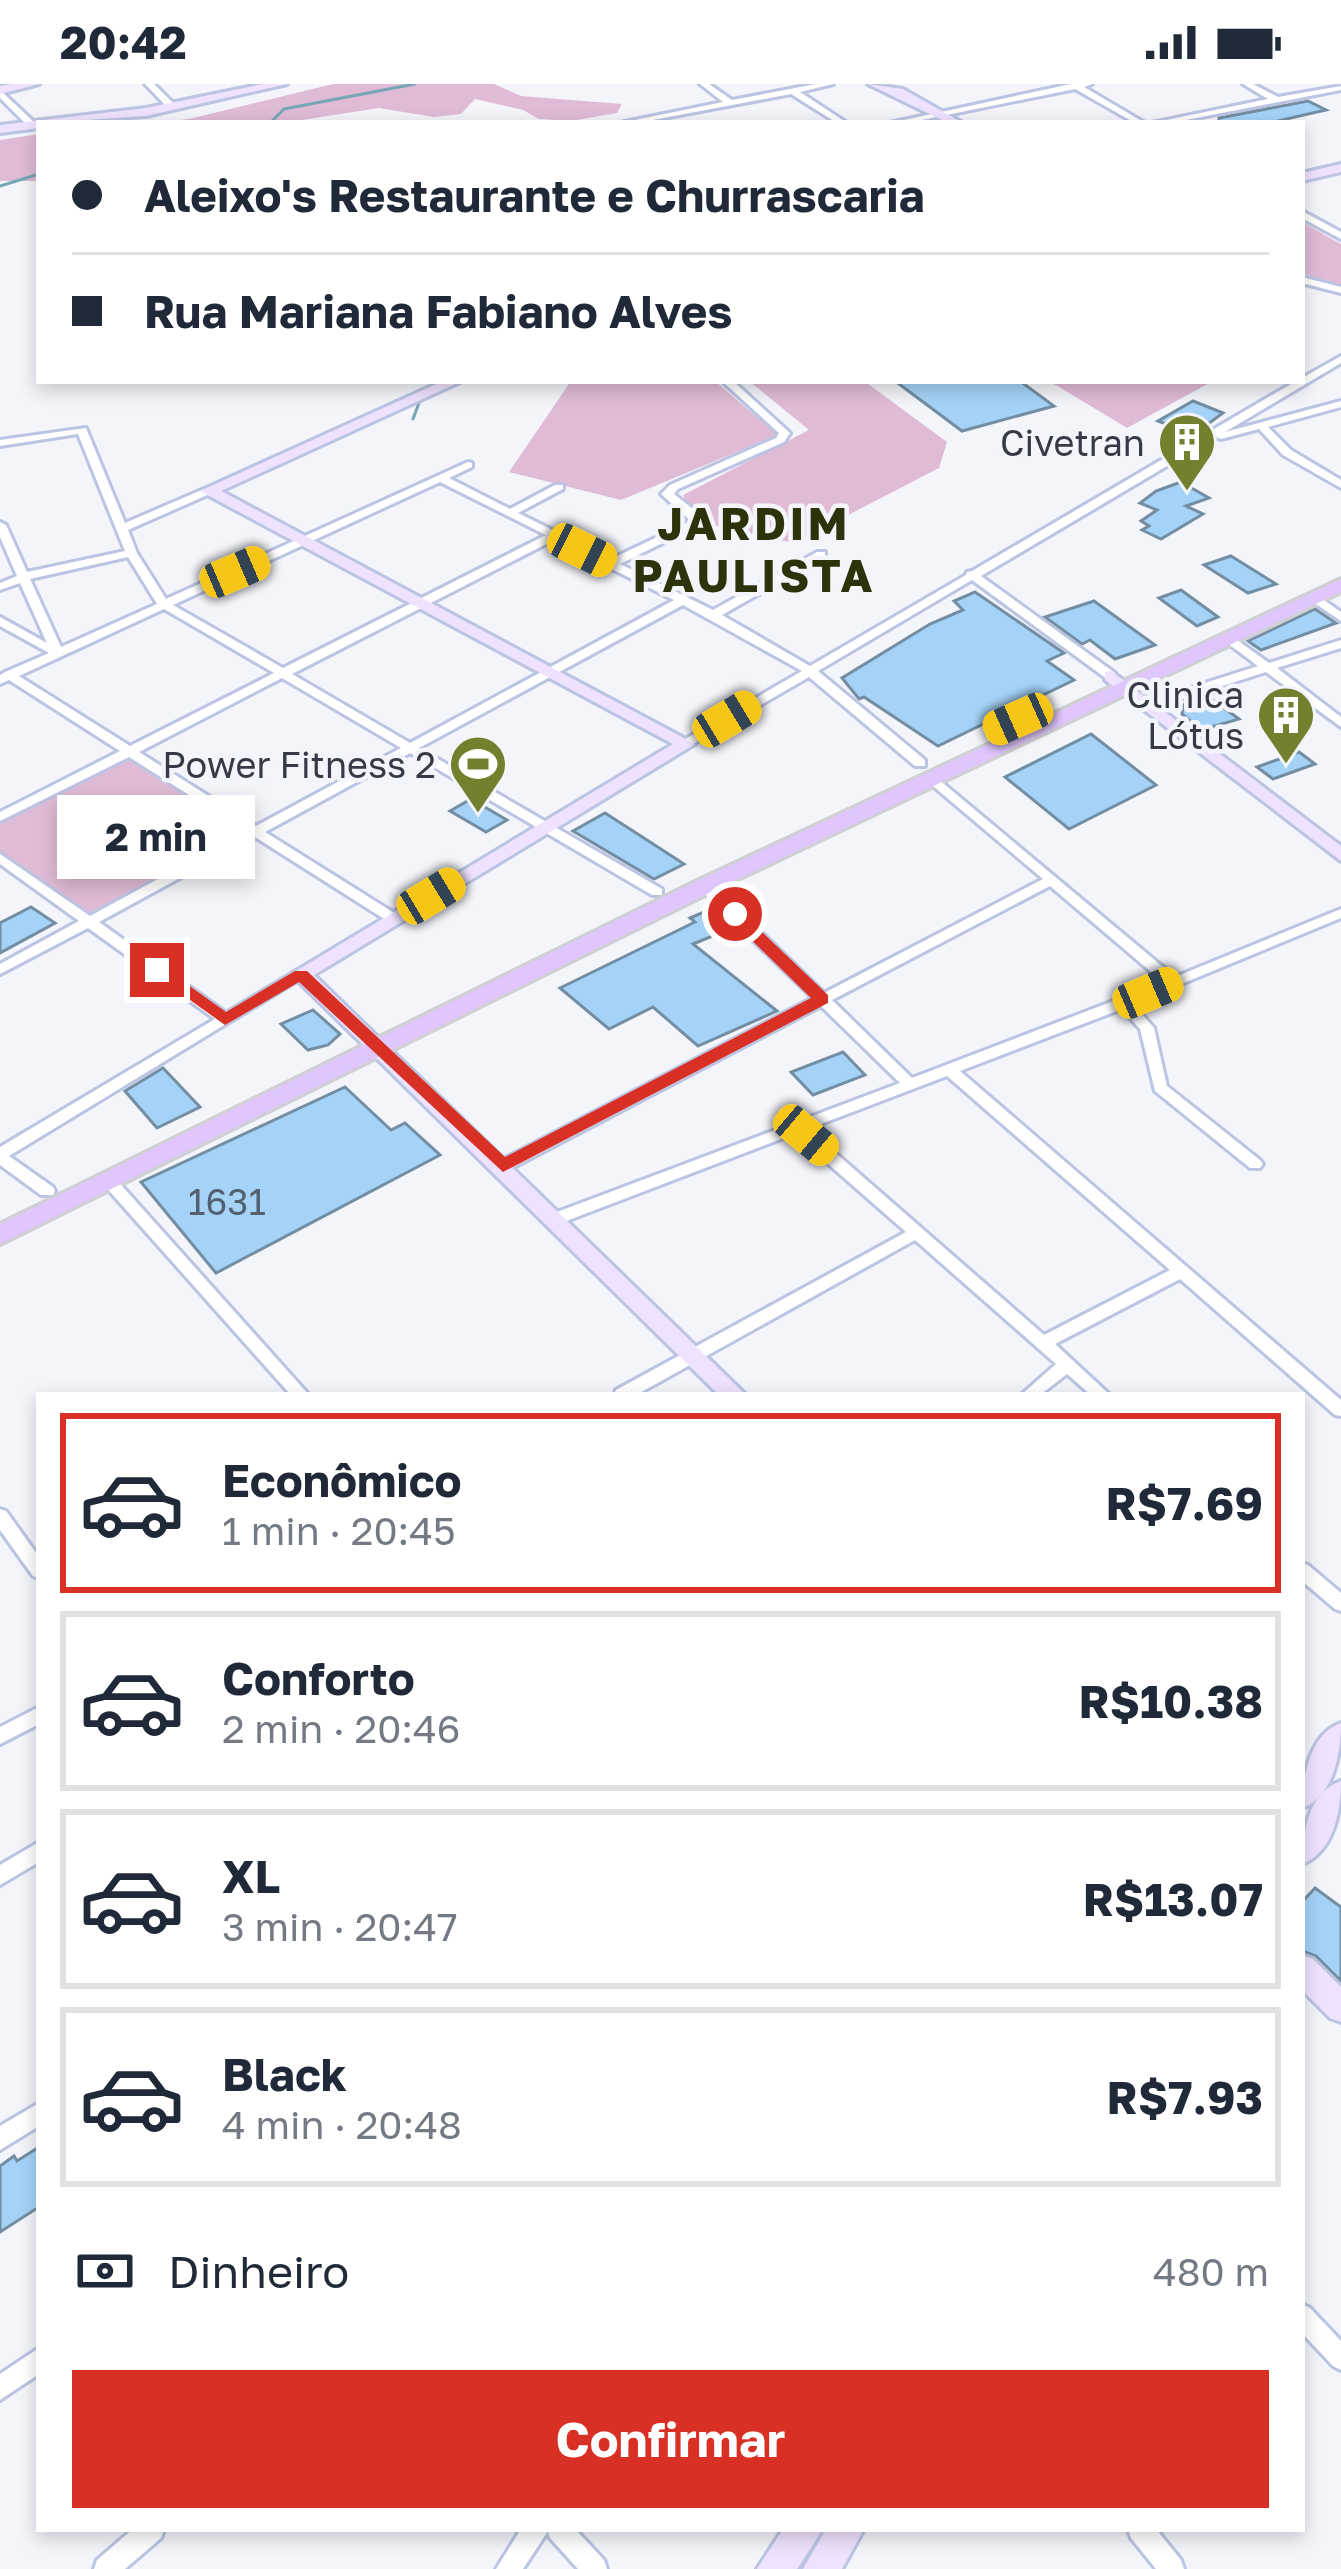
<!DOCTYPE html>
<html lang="pt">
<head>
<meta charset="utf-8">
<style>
  body { margin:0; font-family:"Golos Text",sans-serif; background:#f2f2f3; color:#1f2937; height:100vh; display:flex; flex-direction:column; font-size:45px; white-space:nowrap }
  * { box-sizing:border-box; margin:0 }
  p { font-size:39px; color:#747a83 }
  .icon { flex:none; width:66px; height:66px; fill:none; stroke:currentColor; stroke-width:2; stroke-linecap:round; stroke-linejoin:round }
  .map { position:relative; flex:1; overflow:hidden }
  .panel { position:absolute; left:36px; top:1308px; width:1269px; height:1140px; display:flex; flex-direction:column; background:#fff; border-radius:0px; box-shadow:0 6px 18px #0003 }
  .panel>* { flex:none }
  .guide { position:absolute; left:36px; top:36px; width:1269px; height:264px; border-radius:0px; box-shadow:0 6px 18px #0003; display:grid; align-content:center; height:264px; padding:0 36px; background:#fff }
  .end { position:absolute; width:54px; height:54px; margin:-27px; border:15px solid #d93025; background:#fff; box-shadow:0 0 0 6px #fff }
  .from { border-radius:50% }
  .bubble { position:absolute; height:84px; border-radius:0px; background:#fff; box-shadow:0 6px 18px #0003; font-size:39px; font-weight:700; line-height:84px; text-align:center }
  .car { position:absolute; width:36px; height:72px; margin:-36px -18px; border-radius:15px; box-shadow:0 0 9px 3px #0007; background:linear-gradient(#f5c518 24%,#345 0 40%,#f5c518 0 76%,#345 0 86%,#f5c518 0) }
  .guide b { display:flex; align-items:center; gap:42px; height:114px; font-size:45px }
  .guide b+b { border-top:3px solid #e0e1e3 }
  .guide i { width:30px; height:30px; background:#1f2937 }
  ul { padding:21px 0 0; list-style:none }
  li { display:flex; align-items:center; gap:36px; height:180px; margin:0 24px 18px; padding:0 12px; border:6px solid #e0e1e3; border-radius:0px }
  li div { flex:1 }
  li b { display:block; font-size:45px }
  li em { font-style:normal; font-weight:700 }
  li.on { border-color:#d93025 }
  li>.icon { width:108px; height:108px; stroke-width:1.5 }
  .pay { display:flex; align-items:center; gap:30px; height:132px; padding:0 36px; font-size:45px }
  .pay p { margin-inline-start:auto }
  .cta { display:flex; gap:24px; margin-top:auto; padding:24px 36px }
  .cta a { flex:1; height:138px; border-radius:0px; background:#d93025; color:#fff; font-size:48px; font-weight:700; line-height:138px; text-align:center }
  .status { display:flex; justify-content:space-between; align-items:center; height:84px; padding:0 60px; background:#fff; direction:ltr }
  .status svg { height:33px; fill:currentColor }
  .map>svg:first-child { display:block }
  .green { fill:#e0bbd6 }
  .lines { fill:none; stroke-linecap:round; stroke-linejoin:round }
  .stream { stroke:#77a7b4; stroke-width:3 }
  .building { fill:#a5d3f8; stroke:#738ea3; stroke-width:3 }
  .street-casing { stroke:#bbc4e2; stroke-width:6 }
  .secondary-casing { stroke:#bbc4e2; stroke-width:6 }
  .primary-casing { stroke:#cfd0d3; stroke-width:6 }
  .street { fill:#fff; fill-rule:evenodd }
  .secondary { fill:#efe2fe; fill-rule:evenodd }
  .primary { fill:#dfc6fc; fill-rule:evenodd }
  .route { fill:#d93025 }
  .labels { text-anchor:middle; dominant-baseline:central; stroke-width:9; stroke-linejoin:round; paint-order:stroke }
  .far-poi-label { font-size:36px; fill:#373a46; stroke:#f3f5fb; text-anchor:end }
  .number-label { font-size:36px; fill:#526072 }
  .far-district-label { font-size:45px; font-weight:bold; letter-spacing:3px; fill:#2c320a; stroke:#f3f5fb }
</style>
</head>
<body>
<div class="status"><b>20:42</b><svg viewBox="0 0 49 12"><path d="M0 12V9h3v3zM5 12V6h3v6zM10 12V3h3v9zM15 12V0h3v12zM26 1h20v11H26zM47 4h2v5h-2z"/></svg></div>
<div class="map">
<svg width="1341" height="2485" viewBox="0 0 1341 2485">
  <rect width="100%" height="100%" fill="#f3f5fb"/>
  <g class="green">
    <polygon points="333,0 494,0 521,12 622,20 617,29 571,37 539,35 523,26 475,15 461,30 434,33 379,24 302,36 151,39 189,35"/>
    <polygon points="39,50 39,97 0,97 0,56"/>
    <polygon points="1302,138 1341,160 1341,202 1302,189"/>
    <polygon points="571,297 715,297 778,351 621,416 509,388"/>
    <polygon points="749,297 864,297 947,358 939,384 794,459 711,441 712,430 686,418 683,411 809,346"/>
    <polygon points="1049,297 1213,297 1127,344"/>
    <polygon points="130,671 248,746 88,831 0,769 0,737"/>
  </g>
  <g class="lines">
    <g class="stream">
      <polyline points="270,39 284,25 415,0"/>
      <polyline points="0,102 39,90"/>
      <polyline points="413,335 419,319"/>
    </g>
  </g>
  <g class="building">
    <polygon points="1308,17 1326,26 1269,39 1219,39 1219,34"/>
    <polygon points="895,297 1020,297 1054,322 962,347"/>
    <polygon points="1193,317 1223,329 1193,351 1158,337"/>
    <polygon points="1181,398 1209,414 1186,422 1203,430 1161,455 1142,446 1149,442 1141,437 1157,426 1140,419 1156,407"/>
    <polygon points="1231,472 1276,500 1248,509 1204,481"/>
    <polygon points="1181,506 1218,533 1197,542 1159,514"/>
    <polygon points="975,508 1064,569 1047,577 1074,596 938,662 864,613 859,615 842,594 930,540 963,526 954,517"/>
    <polygon points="1094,517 1155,561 1115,575 1090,556 1082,560 1045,533"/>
    <polygon points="1315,525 1336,539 1261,566 1248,557"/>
    <polygon points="1210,614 1239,635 1201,646 1182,630 1183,621"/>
    <polygon points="1091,650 1156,701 1069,745 1005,693"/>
    <polygon points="1299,668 1315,680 1273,695 1257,683"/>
    <polygon points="471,715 507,736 486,748 450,727"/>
    <polygon points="605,729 647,756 684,780 654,795 573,747"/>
    <polygon points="31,823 55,839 0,869 0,839"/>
    <polygon points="711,825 732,844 693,860 777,927 698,962 653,923 609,945 560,904 695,838 690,834"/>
    <polygon points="313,926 340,950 328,961 308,966 281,940"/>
    <polygon points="843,968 865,991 813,1011 791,988"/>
    <polygon points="163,984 200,1023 157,1044 125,1007"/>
    <polygon points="345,1003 391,1046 405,1039 440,1071 216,1189 141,1098"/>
    <polygon points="1315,1804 1341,1823 1341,1897 1316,1872 1302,1867 1302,1818"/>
    <polygon points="39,2063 39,2123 0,2148 0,2082 14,2072 17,2077"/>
  </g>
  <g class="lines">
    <g class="street-casing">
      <g id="street">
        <polygon points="145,0 154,0 175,21 175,25 169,25"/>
        <polygon points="700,0 709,0 732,16 816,0 833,0 800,8 847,39 837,39 791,10 637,39 620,39 723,18"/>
        <polygon points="1071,0 1092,0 1084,3 1145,39 1135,39 1075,5 907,39 890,39"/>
        <polygon points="1243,0 1253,0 1278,13 1341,2 1341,6 1170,39 1152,39 1268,15"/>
        <polygon points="0,6 35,39 35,43 29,43 0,14"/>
        <polygon points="1302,127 1341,148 1341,155 1302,134"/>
        <polygon points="1302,193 1341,203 1341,209 1302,199"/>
        <path d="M1341,272V279L1225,348L1341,317V323L1268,343L1291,366L1341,396V404L1283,371L1259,345L1221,355L1216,353L981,492L1115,589V595H1107L972,496L818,587L925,676V682H915L809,593L686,664L682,663V657L802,587L683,521L419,664L662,805V811H652L410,669L265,748L399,832V838H389L255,753L99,838L226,929L296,887H306L308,890L9,1072L53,1103L55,1107L53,1111H41L0,1081V1063L215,935L88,844L0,890V880L79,837L0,780V770L90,832L246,747L129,673L0,737V728L120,667L9,596L0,600V591L5,588L49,569L0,542V533L47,559L20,499L0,506V499L17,492L0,453V438L6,441L27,488L125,467L78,350L0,362V356L86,344L125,439L204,405H212V409L128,446L137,469L166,515L468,378L472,379V383L449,394L510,425L555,401H563V405L518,429L611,475L691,437L661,410L670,401L776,354L779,349L722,297H733L790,349L784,358L678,405L674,410L699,430L701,440L620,480L713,526L817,468H825V472L722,531L810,582L966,491L967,488L972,487L1296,297H1302V294ZM440,398L546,451L283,584L173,521ZM554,456L674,516L410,659L292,590ZM128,473L157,520L61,563L30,495ZM164,525L274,589L130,662L19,592ZM282,594L401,664L256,742L139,668Z"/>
        <polygon points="1310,512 1318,512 1341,528 1341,537 1310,516"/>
        <polygon points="1230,551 1269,579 1341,556 1341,564 1277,584 1341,633 1341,643 1266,588 1150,625 1142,625 1142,619 1258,582 1226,558 1224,555"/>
        <path d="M932,690L1175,893L1341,825V834L1133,920L1154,944L1167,1002L1260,1076L1263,1080L1260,1084H1250L1155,1007L1140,945L1122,925L960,987L1341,1316V1332L1335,1331L1180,1195L1055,1260L1110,1311H1091L1067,1290L1040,1311H1021L1056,1280L915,1156L636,1311H614L616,1306L906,1148L794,1050L561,1139H549L547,1135L549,1131L900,999L821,922L508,1086L503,1087L495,1082L498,1078L813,914L700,805V799H710L824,909L1043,795L927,697V691ZM1050,802L1163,898L912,994L832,916ZM947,992L1170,1186L1044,1251L808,1045Z"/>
        <polygon points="109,1092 114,1093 309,1311 291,1311 104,1101 101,1097"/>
        <polygon points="0,1425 6,1427 39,1473 39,1494 33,1492 0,1446"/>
        <polygon points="1302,1479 1308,1481 1341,1509 1341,1527 1335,1525 1302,1497"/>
        <polygon points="39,1623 39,1640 0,1660 0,1643"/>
        <polygon points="39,1758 39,1778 0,1801 0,1781"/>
        <polygon points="39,2019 39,2042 0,2066 0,2042"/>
        <polygon points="1302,2220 1310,2224 1341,2257 1341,2286 1333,2282 1302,2249"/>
        <polygon points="39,2264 39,2290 0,2316 0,2290"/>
        <polygon points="133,2445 164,2445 161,2454 125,2485 94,2485 97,2476"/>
        <polygon points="521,2445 575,2445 604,2476 607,2485 578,2485 550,2454 548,2447 523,2485 496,2485"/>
        <polygon points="1128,2445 1156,2445 1181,2476 1184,2485 1156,2485 1131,2454"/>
      </g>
    </g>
    <g class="secondary-casing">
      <g id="secondary">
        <polygon points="13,0 39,0 0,10 0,2"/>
        <polygon points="263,0 287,0 146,32 39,39 39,44 0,49 0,41 146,24"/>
        <polygon points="868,0 903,5 963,39 948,39"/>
        <polygon points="1341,80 1341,88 1302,97 1302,89"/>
        <polygon points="443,297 462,297 221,407 695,660 314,891 746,1311 719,1311 291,890 673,660 200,407"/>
        <polygon points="1111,587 1341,762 1341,777 1105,596 1105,588"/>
        <path d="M1341,1639C1341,1668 1334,1713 1302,1724C1302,1695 1309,1650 1341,1639Z"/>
        <path d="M1341,1697C1341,1726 1334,1768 1302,1780C1302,1750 1308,1708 1341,1697Z"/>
        <polygon points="1302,1871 1313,1875 1341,1903 1341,1938 1330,1934 1302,1906"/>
        <polygon points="783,2445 823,2445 797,2485 757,2485"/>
        <polygon points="826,2445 864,2445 842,2485 803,2485"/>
      </g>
    </g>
    <g class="primary-casing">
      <polygon id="primary" points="1341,495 1341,508 713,807 0,1160 0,1140 697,797"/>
    </g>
    <use href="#street" class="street"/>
    <use href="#secondary" class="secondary"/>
    <use href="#primary" class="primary"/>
  </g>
  <polygon class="route" points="729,827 740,827 828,911 828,919 503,1088 299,898 225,941 148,886 163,883 226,928 295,887 307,887 505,1073 811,914 729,834"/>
  <defs>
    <g id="building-pin" transform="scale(3)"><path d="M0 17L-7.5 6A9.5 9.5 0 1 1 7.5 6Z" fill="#73802e" stroke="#f3f5fb"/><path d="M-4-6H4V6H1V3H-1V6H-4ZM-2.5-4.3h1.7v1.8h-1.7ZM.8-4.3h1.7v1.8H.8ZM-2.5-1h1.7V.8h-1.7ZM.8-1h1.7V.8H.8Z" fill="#fff"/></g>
    <g id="stadium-pin" transform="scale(3)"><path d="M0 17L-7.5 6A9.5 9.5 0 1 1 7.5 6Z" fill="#73802e" stroke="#f3f5fb"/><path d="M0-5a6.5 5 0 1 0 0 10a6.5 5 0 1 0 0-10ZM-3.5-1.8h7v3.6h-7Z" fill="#fff"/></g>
  </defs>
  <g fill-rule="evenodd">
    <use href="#building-pin" x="1187" y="358"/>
    <use href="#building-pin" x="1286" y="631"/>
    <use href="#stadium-pin" x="478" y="680"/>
  </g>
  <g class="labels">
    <g class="far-poi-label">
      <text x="1145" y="358">Civetran</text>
      <text x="1244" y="610">Clinica<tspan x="1244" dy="41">Lótus</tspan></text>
      <text x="436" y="680">Power Fitness 2</text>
    </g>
    <g class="number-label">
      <text x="227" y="1117">1631</text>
    </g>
    <g class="far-district-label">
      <text x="754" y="439">JARDIM<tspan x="754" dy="52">PAULISTA</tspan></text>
    </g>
  </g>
</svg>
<i class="end from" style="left:735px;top:830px"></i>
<i class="end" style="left:157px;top:886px"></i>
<div class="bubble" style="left:57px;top:711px;width:198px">2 min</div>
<i class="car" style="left:582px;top:466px;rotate:116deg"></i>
<i class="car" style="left:235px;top:488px;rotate:67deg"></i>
<i class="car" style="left:727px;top:635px;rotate:59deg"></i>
<i class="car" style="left:1018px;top:635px;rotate:246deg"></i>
<i class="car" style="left:431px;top:812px;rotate:59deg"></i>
<i class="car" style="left:1148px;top:909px;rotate:67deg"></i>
<i class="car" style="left:806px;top:1051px;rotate:130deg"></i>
<div class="guide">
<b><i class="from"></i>Aleixo's Restaurante e Churrascaria</b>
<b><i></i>Rua Mariana Fabiano Alves</b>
</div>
<section class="panel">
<ul>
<li class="on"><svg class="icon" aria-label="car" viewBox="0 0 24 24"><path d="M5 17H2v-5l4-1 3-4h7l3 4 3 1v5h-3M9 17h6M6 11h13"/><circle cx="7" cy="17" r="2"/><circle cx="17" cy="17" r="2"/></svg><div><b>Econômico</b><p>1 min · 20:45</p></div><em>R$7.69</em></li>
<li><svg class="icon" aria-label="car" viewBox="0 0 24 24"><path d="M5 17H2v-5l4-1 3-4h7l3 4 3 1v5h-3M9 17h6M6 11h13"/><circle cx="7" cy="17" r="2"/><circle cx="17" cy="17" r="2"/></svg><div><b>Conforto</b><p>2 min · 20:46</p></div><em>R$10.38</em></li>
<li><svg class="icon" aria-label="car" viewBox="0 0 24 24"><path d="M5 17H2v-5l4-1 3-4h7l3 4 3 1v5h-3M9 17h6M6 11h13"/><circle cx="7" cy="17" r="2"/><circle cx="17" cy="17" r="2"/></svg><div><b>XL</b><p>3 min · 20:47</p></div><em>R$13.07</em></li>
<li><svg class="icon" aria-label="car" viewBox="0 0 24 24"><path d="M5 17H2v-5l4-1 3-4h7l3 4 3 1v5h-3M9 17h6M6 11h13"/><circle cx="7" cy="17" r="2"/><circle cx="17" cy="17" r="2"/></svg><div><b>Black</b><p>4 min · 20:48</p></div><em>R$7.93</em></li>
</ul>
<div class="pay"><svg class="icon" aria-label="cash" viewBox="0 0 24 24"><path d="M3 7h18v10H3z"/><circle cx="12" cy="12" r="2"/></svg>Dinheiro<p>480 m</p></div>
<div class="cta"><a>Confirmar</a></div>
</section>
</div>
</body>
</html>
